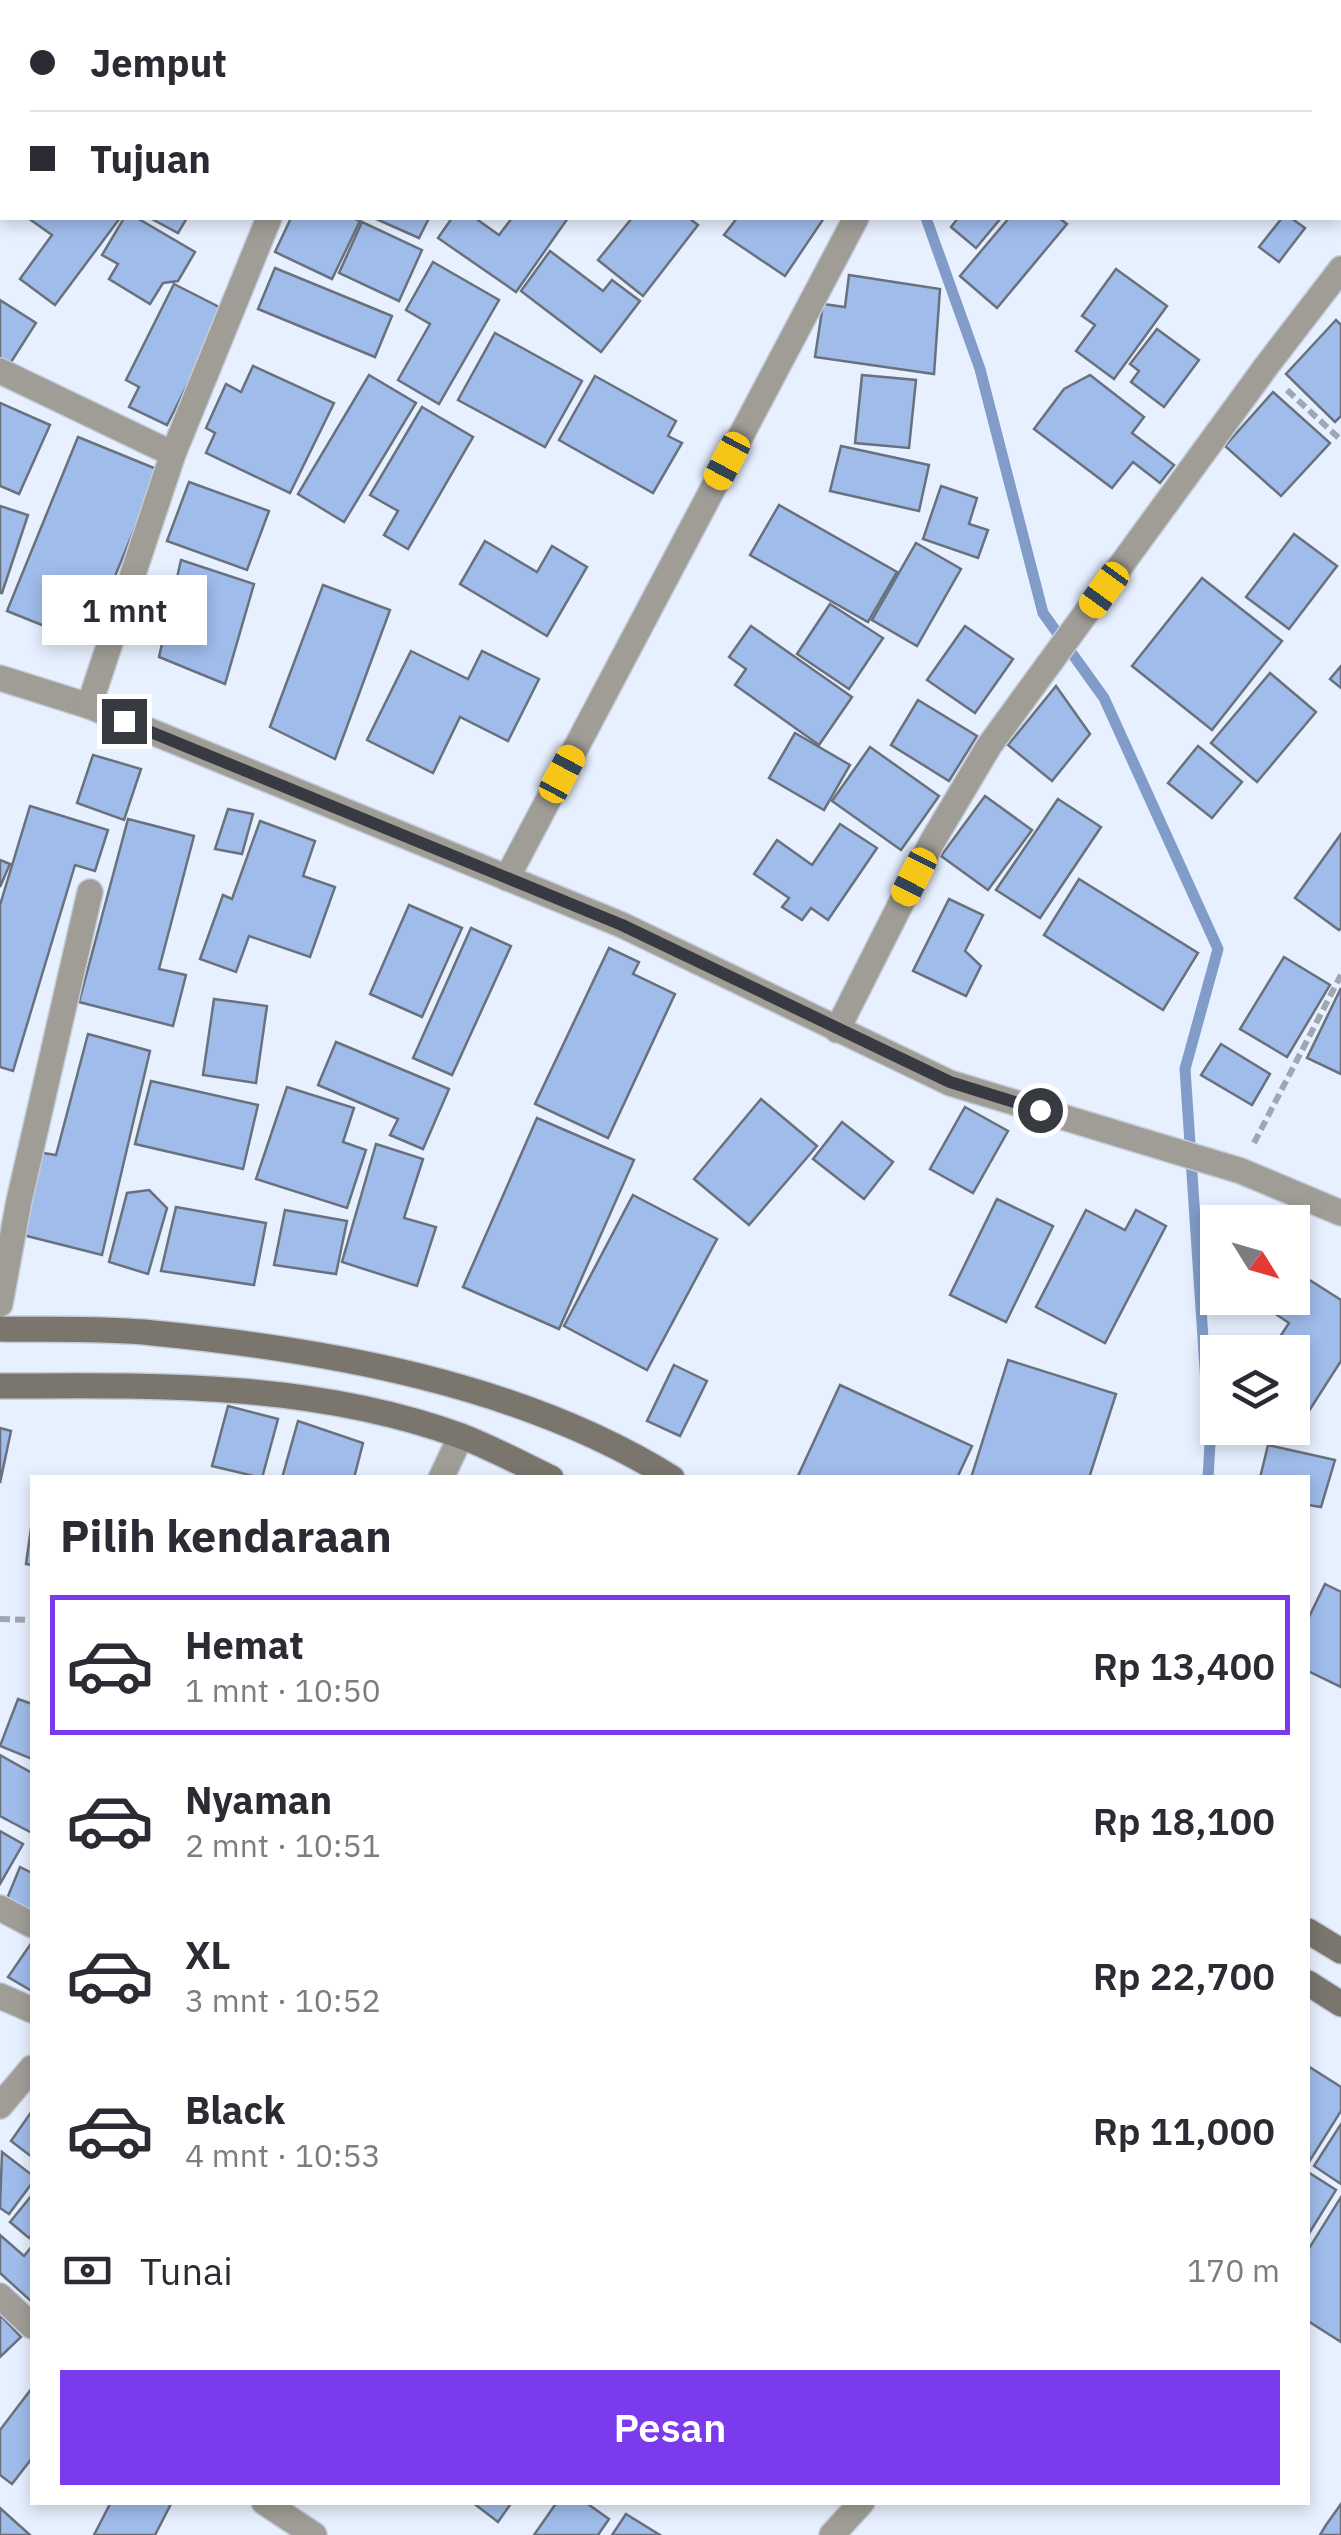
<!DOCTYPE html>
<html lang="id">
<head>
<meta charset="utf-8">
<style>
  body { margin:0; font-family:"IBM Plex Sans",sans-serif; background:#f7f7f7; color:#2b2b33; height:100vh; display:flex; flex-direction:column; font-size:38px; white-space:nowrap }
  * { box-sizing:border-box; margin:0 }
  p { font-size:32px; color:#7c7c81 }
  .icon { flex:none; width:55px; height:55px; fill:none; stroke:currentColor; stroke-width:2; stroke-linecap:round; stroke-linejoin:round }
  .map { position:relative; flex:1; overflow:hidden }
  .details { position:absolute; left:30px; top:1475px; width:1280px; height:1030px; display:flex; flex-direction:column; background:#fff; border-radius:0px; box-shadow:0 5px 15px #0003 }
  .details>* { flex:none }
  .top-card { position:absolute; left:0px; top:0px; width:1342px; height:220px; box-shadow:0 5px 15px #0003; display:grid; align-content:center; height:220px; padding:0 30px; background:#fff }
  .needle { width:65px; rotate:127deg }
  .controls { position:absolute; left:1200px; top:1205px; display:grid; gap:20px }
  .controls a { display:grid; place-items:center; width:110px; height:110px; border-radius:0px; background:#fff; box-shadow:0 5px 15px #0003; font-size:50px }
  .end { position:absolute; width:45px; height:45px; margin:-22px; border:12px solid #373a40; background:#fff; box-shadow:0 0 0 5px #fff }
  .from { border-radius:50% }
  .bubble { position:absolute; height:70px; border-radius:0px; background:#fff; box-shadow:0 5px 15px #0003; font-size:32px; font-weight:600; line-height:70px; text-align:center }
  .car { position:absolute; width:30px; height:60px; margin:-30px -15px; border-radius:12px; box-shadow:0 0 8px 2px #0007; background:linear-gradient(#f5c518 24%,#345 0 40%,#f5c518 0 76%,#345 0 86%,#f5c518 0) }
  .top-card b { display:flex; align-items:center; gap:35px; height:95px; font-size:38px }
  .top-card b+b { border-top:2px solid #e1e1e2 }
  .top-card i { width:25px; height:25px; background:#2b2b33 }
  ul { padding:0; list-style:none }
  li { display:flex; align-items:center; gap:30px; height:140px; margin:0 20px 15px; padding:0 10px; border:5px solid transparent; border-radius:0px }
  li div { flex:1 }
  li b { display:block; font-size:38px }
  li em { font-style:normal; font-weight:600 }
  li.selected { border-color:#7c3aed }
  li>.icon { width:90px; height:90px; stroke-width:1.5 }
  h2 { padding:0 30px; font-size:45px; line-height:120px }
  .pay { display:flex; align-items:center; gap:25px; height:110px; padding:0 30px; font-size:38px }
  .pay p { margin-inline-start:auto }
  .button { display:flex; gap:20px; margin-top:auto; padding:20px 30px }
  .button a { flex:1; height:115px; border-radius:0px; background:#7c3aed; color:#fff; font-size:40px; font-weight:600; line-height:115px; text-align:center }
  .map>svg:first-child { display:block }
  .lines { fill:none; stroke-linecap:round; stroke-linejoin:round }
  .stream { stroke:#819cc9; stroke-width:11 }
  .building { fill:#a0bceb; stroke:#69717d; stroke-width:2.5 }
  .minor-casing { stroke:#c4ccd9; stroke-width:28 }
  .secondary-casing { stroke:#c4ccd9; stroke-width:28 }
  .path { stroke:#a0a7b2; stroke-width:6; stroke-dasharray:10 5; stroke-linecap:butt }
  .minor { stroke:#a09d97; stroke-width:25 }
  .secondary { stroke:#7a766d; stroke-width:25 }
  .route { stroke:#373a40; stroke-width:12 }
</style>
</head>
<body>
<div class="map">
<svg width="1341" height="2535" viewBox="0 0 1341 2535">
  <rect width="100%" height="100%" fill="#e7f0ff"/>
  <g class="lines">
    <g class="stream">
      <polyline points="860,0 860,2"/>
      <polyline points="926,218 980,369 1043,613 1104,698 1218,949 1185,1069 1210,1443 1208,1478"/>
    </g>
  </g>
  <g class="building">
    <polygon points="98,0 176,0 180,2 102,2"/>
    <polygon points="227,0 323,0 327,2 231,2"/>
    <polygon points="502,0 580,0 500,2"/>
    <polygon points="935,0 1046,0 932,2"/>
    <polygon points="1137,0 1212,0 1211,2"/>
    <polygon points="28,218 120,218 55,305 20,279 52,235"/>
    <polygon points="124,218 137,218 195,252 178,281 163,283 150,304 109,279 118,264 102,255"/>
    <polygon points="150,218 187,218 178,233"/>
    <polygon points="291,218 353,218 360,221 332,279 275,252"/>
    <polygon points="374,218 429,218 419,238"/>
    <polygon points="452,218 475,218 499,235 512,218 568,218 516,292 438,238"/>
    <polygon points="632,218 689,218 698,225 643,296 598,260"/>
    <polygon points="737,218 824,218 785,276 724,235"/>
    <polygon points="958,218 1001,218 976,248 951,227"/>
    <polygon points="1009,218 1059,218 1067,224 997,308 960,276"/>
    <polygon points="1282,218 1291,218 1305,228 1279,262 1259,247"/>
    <polygon points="362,222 422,250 399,301 339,273"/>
    <polygon points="550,251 603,291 612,280 640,301 601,352 521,291"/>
    <polygon points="433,262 499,300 439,404 398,380 430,324 406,310"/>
    <polygon points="275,268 392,316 375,357 258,309"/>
    <polygon points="1116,269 1167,306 1114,379 1076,351 1095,325 1082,316"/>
    <polygon points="849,275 940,289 934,374 815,357 823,304 845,307"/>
    <polygon points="174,284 225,310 167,425 129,407 139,387 126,380"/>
    <polygon points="0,300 36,323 6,370 0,366"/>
    <polygon points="1336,320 1341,325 1341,416 1335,422 1286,374"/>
    <polygon points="1157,329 1199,360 1164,407 1131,382 1139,371 1130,364"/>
    <polygon points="495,333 582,381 545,447 458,400"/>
    <polygon points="253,366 334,403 290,493 206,453 215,433 206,428 226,384 241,392"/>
    <polygon points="369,375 416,403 344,522 298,494"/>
    <polygon points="862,375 916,380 909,448 855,443"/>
    <polygon points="1090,375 1144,417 1132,433 1174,465 1160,483 1133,462 1112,488 1034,429 1064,389"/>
    <polygon points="595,376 676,421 668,436 682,443 653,493 559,440"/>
    <polygon points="1273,392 1330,443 1281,496 1225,446"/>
    <polygon points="0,403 50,425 19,494 0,486"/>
    <polygon points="422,407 473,437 408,549 384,535 398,511 370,495"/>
    <polygon points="78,437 159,470 115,576 91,589 72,637 7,611"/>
    <polygon points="841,446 929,465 919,511 830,491"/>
    <polygon points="189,482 269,511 247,570 167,541"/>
    <polygon points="941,486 977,498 969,524 988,530 978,558 923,539"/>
    <polygon points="779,505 897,572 868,622 750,555"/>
    <polygon points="0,506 28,515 2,593 0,593"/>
    <polygon points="1294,534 1337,566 1289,629 1246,597"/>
    <polygon points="485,541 537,572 552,546 587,567 547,636 460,584"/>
    <polygon points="916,543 961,569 917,646 872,620"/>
    <polygon points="181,560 254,584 225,684 159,657"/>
    <polygon points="1202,578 1282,641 1212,730 1132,666"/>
    <polygon points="323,585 390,610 335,759 270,727"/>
    <polygon points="830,604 883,638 849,689 797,654"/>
    <polygon points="751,626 852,697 819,745 735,685 746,669 729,657"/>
    <polygon points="965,626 1013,659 975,713 927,680"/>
    <polygon points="411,651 468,679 482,651 539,679 508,741 460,717 433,773 367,740"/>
    <polygon points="1341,666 1341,688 1330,679"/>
    <polygon points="1270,673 1316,712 1257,782 1211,743"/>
    <polygon points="1056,686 1090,734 1052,781 1008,745"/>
    <polygon points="918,700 977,736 949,781 891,745"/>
    <polygon points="795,733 850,765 824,810 769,778"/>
    <polygon points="1198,746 1242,782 1212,818 1168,783"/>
    <polygon points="870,747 939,796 901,850 832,801"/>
    <polygon points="93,755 141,769 124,820 77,803"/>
    <polygon points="985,796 1032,830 988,890 941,856"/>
    <polygon points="1058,799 1101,827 1040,918 996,890"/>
    <polygon points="30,806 108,830 95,871 75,865 13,1071 0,1067 0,905"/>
    <polygon points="228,809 253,814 242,854 215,849"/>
    <polygon points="128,819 194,836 159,969 186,975 173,1026 79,1002"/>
    <polygon points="260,821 315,841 303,876 335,887 310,957 249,936 236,972 200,959 223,895 232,899"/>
    <polygon points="840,824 877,848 828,920 811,908 802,920 782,907 789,898 754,874 777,840 812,865"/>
    <polygon points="1341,834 1341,928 1339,930 1295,898"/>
    <polygon points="0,860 10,864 0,887"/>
    <polygon points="1079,879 1198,953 1163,1010 1044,935"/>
    <polygon points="949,899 983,915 965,951 981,966 966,996 913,971"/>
    <polygon points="409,905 462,928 422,1017 370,994"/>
    <polygon points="471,928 511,946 452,1075 413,1058"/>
    <polygon points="609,948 639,962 633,974 675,994 608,1138 535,1104"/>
    <polygon points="1284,957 1330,985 1287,1057 1240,1029"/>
    <polygon points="1341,988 1341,1074 1307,1058"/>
    <polygon points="214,999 267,1006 256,1083 203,1075"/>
    <polygon points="88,1034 150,1051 102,1255 19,1234 37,1152 56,1155"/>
    <polygon points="336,1042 449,1089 423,1149 390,1135 398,1119 318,1085"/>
    <polygon points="1221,1044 1270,1074 1252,1105 1201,1075"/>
    <polygon points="151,1081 258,1105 243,1169 135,1144"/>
    <polygon points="287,1087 354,1108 343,1142 366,1150 347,1208 256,1179"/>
    <polygon points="761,1099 817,1146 749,1225 694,1179"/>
    <polygon points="965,1107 1008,1131 973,1193 930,1169"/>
    <polygon points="537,1118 634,1160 559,1329 463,1287"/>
    <polygon points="842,1122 893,1162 864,1199 813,1159"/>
    <polygon points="376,1144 423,1159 404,1218 436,1227 417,1286 342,1262"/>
    <polygon points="149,1190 167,1208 148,1274 109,1262 127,1193"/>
    <polygon points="633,1195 717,1239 647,1370 564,1326"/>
    <polygon points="997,1199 1053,1226 1006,1322 950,1295"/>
    <polygon points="176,1207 266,1223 254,1285 161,1271"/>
    <polygon points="285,1210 347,1221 336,1274 274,1265"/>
    <polygon points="1086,1210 1125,1230 1136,1210 1166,1226 1105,1343 1036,1307"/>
    <polygon points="1308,1279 1341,1300 1341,1361 1307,1414 1292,1404 1292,1352 1270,1352 1289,1323 1274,1313 1284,1298 1292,1298 1292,1290 1299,1294"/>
    <polygon points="1008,1360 1116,1394 1089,1478 971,1478"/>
    <polygon points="674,1365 707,1381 680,1436 647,1421"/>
    <polygon points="840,1385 972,1446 957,1478 797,1478"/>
    <polygon points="228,1406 278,1419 262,1478 212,1466"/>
    <polygon points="298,1421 363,1443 354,1478 282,1478"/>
    <polygon points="0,1428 11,1431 0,1483"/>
    <polygon points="1268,1445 1335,1460 1321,1507 1308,1505 1308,1478 1260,1478"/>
    <polygon points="32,1521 32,1565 26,1564"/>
    <polygon points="1325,1584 1341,1592 1341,1687 1308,1671 1308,1619"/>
    <polygon points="18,1699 32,1704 32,1759 0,1746"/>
    <polygon points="0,1755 32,1773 32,1833 0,1816"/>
    <polygon points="0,1831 23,1844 0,1884"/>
    <polygon points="20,1867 32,1873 32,1912 6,1901"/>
    <polygon points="32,1942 32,1991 8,1977"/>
    <polygon points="1308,2066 1341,2087 1341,2111 1309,2162"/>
    <polygon points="32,2111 32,2157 11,2141"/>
    <polygon points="1341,2124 1341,2184 1314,2166"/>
    <polygon points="2,2152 32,2175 32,2183 9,2214 0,2208"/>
    <polygon points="1308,2172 1336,2190 1308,2235"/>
    <polygon points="32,2195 32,2234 29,2238 10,2222"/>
    <polygon points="1341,2197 1341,2342 1308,2321 1308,2250"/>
    <polygon points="0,2235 24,2256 32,2246 32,2302 0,2273"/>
    <polygon points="0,2315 21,2337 0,2357"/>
    <polygon points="32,2388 32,2458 12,2484 0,2475 0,2430"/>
    <polygon points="111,2502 172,2502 155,2535 94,2535"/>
    <polygon points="472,2502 512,2502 498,2522"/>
    <polygon points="557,2502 585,2502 609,2519 598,2535 534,2535"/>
    <polygon points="1341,2504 1341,2535 1320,2535 1326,2525"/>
    <polygon points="0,2508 30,2535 0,2535"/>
    <polygon points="626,2514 660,2535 612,2535"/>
  </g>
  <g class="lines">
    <g class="minor-casing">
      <g id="minor">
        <polyline points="682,0 685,2"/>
        <polyline points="408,2 410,0"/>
        <polyline points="1076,2 1079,0"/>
        <polyline points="0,371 173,454"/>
        <polyline points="0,678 89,706 622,925 950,1083 1241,1171 1341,1213"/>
        <polyline points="89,706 173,454 269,218"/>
        <polyline points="507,878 856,218"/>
        <polyline points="837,1030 932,842 989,746 1265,368 1341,269"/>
        <polyline points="0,1304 19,1201 90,892"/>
        <polyline points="441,1478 461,1436"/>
        <polyline points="0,1908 32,1925"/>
        <polyline points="0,1996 32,2010"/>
        <polyline points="0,2106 32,2068"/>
        <polyline points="0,2296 32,2326"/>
        <polyline points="264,2502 314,2535"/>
        <polyline points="832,2535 862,2502"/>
      </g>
    </g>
    <g class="secondary-casing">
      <g id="secondary">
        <path d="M0,1329C51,1330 103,1328 153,1333C328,1350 521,1384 672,1478"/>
        <path d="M0,1386C156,1385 312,1382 461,1436C492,1448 522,1464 551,1478"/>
        <polyline points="1308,1931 1341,1951"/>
        <polyline points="1308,1983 1341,2004"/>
      </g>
    </g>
    <g class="path">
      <polyline points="39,2 42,0"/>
      <polyline points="0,37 2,34"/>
      <polyline points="1287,390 1341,440"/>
      <polyline points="1254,1143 1341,975"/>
      <polyline points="0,1619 32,1620"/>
    </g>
    <use href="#minor" class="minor"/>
    <use href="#secondary" class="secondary"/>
  </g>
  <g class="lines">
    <polyline class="route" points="124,721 622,925 950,1082 1040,1110"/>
  </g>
</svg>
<div class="controls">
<a><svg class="needle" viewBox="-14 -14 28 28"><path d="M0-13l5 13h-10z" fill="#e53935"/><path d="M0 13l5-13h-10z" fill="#7c7c81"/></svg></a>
<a><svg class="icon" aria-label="layers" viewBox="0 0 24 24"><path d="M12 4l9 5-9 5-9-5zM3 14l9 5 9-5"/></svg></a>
</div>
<i class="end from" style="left:1040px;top:1110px"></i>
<i class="end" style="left:124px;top:721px"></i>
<div class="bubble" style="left:42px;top:575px;width:165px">1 mnt</div>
<i class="car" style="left:727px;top:461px;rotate:208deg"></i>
<i class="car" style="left:1104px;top:590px;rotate:216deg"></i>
<i class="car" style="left:562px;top:774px;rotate:28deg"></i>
<i class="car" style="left:914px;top:877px;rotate:207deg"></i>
<div class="top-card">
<b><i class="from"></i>Jemput</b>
<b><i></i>Tujuan</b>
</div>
<section class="details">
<h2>Pilih kendaraan</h2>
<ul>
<li class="selected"><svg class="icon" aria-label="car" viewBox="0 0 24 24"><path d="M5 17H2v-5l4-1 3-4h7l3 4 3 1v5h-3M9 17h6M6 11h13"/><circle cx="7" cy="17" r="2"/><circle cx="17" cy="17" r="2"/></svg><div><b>Hemat</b><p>1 mnt · 10:50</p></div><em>Rp 13,400</em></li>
<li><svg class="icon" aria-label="car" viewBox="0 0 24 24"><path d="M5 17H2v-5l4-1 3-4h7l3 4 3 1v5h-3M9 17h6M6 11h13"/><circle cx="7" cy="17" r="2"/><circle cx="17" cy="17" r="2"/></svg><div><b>Nyaman</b><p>2 mnt · 10:51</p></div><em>Rp 18,100</em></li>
<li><svg class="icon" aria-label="car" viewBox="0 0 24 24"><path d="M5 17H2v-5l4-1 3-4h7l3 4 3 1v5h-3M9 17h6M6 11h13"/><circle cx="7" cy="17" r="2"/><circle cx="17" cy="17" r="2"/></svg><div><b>XL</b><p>3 mnt · 10:52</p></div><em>Rp 22,700</em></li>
<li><svg class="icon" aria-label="car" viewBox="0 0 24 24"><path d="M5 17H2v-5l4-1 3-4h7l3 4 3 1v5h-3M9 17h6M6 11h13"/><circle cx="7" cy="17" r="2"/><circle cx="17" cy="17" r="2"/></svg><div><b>Black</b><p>4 mnt · 10:53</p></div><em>Rp 11,000</em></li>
</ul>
<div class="pay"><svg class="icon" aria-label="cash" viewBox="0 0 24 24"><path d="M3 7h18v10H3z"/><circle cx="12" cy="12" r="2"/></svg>Tunai<p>170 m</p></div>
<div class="button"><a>Pesan</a></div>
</section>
</div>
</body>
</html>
